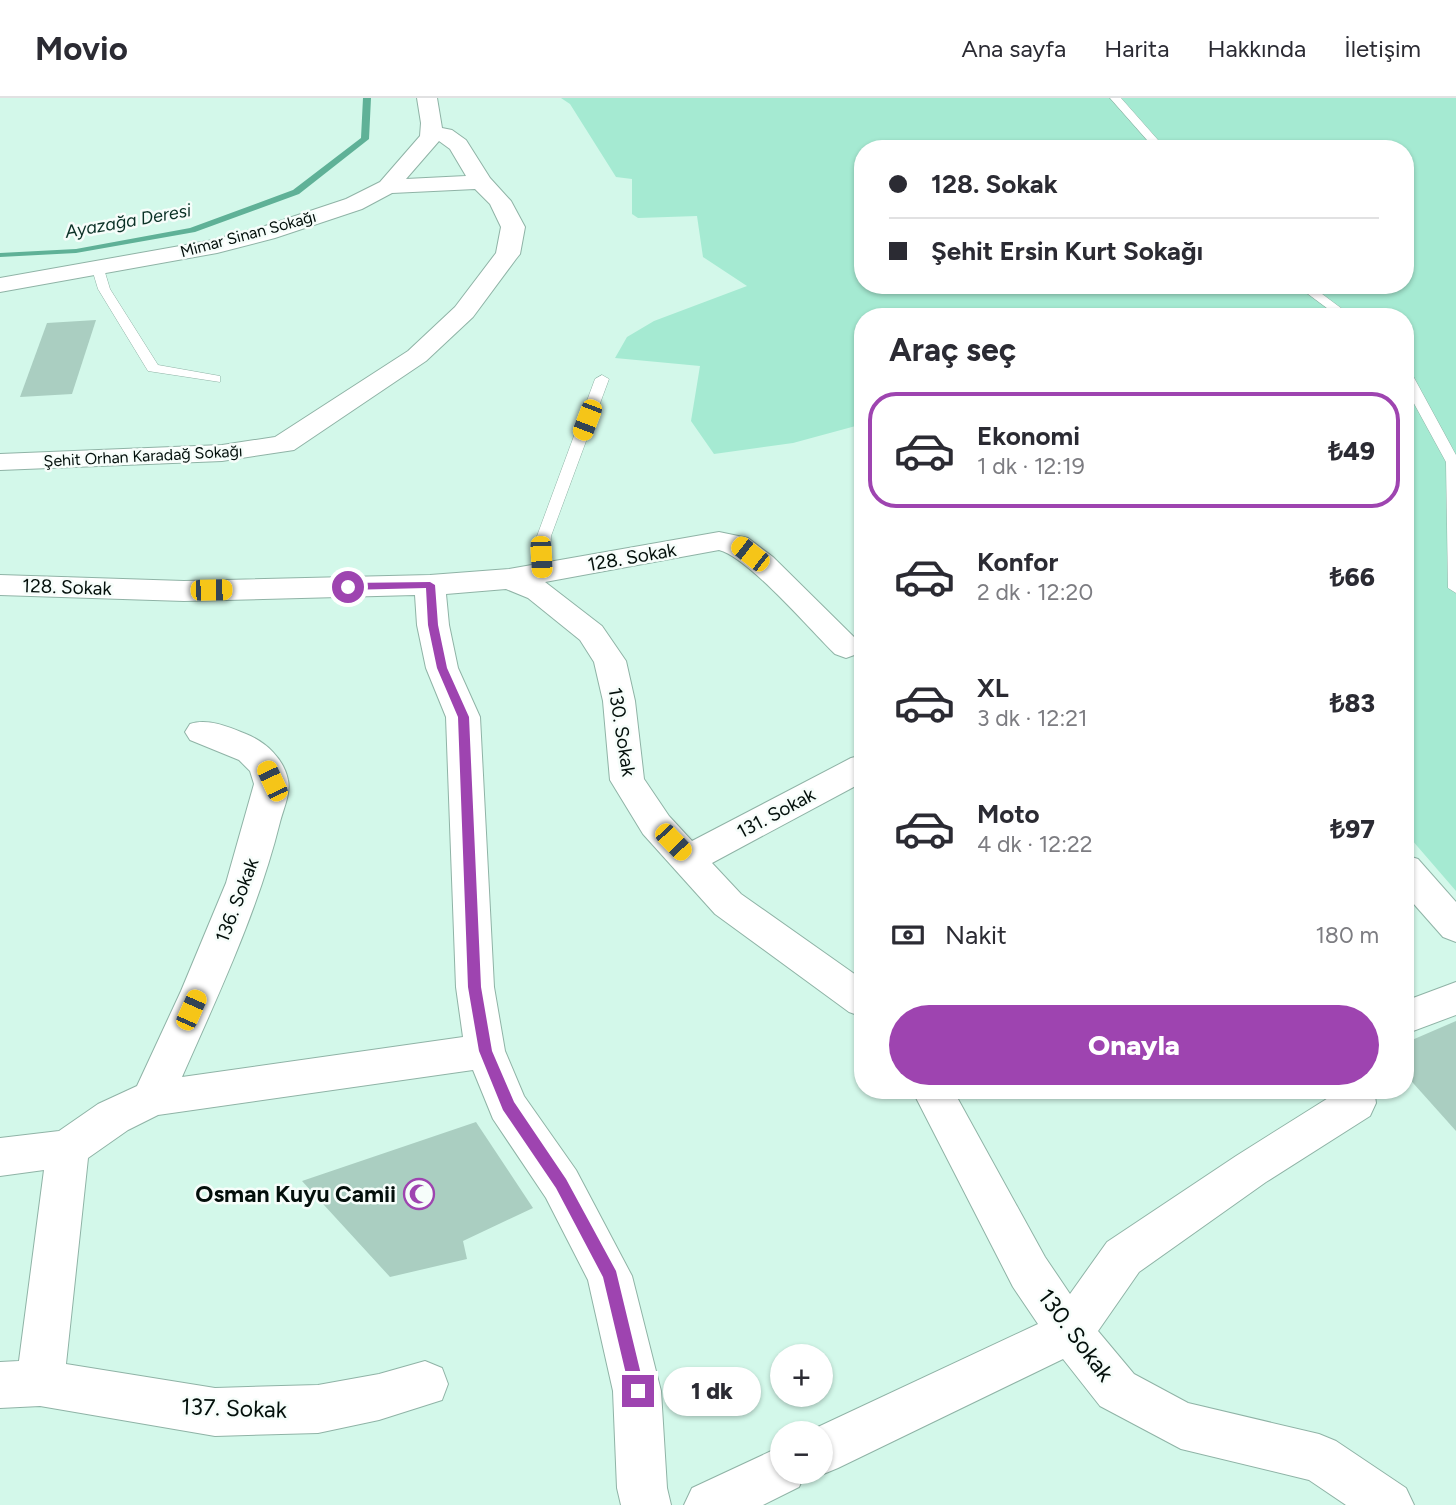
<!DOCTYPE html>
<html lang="tr">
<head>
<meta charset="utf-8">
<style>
  body { margin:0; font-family:Figtree,sans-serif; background:#f7f7f7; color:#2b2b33; height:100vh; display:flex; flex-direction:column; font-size:26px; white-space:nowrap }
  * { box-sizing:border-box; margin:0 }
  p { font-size:23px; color:#7c7c81 }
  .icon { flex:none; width:38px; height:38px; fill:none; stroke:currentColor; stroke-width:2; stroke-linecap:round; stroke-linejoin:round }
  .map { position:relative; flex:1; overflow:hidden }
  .side { position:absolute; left:854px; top:210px; width:560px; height:791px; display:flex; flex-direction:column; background:#fff; border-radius:28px; box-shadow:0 2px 5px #0004 }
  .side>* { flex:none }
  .hud { position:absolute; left:854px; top:42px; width:560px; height:154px; border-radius:28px; box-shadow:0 2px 5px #0004; display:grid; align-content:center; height:154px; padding:0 35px; background:#fff }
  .tools { position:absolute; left:770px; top:1246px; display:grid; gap:14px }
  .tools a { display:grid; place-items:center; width:63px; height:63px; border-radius:50%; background:#fff; box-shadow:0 2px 5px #0004; font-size:35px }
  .end { position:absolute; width:32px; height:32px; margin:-16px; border:9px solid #9e44b0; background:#fff; box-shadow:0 0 0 4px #fff }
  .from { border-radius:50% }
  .bubble { position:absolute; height:49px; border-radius:24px; background:#fff; box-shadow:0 2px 5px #0004; font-size:23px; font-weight:800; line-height:49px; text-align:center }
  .car { position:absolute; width:21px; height:42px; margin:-21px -10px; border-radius:9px; box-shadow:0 0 5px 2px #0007; background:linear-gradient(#f5c518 24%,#345 0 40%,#f5c518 0 76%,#345 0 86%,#f5c518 0) }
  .hud b { display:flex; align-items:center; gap:24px; height:66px; font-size:26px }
  .hud b+b { border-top:2px solid #e1e1e2 }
  .hud i { width:18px; height:18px; background:#2b2b33 }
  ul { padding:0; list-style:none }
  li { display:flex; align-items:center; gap:21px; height:116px; margin:0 14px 10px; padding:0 21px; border:4px solid transparent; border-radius:28px }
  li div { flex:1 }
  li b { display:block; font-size:26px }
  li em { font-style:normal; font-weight:800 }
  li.on { border-color:#9e44b0 }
  li>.icon { width:63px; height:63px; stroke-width:1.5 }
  h2 { padding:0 35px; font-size:32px; line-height:84px }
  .pay { display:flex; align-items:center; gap:18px; height:77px; padding:0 35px; font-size:26px }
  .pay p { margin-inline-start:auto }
  .button { display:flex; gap:14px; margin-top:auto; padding:14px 35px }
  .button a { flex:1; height:80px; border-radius:42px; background:#9e44b0; color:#fff; font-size:28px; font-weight:800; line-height:80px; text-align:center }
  header { display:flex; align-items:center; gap:42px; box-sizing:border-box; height:98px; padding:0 35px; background:#fff; border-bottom:2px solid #e1e1e2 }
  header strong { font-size:33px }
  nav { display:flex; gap:38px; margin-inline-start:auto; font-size:24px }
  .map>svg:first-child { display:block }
  .green { fill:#a5ead2; fill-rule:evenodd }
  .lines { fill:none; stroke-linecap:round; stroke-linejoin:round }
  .stream { fill:#5fb197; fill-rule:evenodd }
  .building { fill:#aacec1 }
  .lane-casing { stroke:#8fb3a6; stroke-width:1 }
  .street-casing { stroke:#8fb3a6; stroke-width:2 }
  .lane { fill:#fff; fill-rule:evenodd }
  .street { fill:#fff; fill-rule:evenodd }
  .route { fill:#9e44b0 }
  .labels { text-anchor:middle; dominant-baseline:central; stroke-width:5; stroke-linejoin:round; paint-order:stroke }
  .far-street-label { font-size:16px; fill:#030f0b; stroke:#f6fdfa }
  .far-water-label { font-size:18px; font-style:italic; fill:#0a3126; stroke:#f6fdfa }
  .street-label { font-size:19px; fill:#030f0b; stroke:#f6fdfa }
  .near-poi-label { font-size:23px; font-weight:bold; fill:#030f0b; stroke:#f6fdfa; text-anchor:end }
  .near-street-label { font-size:23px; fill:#030f0b; stroke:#f6fdfa }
</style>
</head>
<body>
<header>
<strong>Movio</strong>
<nav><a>Ana sayfa</a><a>Harita</a><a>Hakkında</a><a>İletişim</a></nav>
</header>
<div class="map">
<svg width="1456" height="1407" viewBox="0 0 1456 1407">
  <rect width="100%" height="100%" fill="#d3f8ea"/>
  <path class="green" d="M561,0H1456V793L1405,734V219H863V326L793,345L714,356L691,323L700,268L615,260L627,239L654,223L747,188L703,159L697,118L638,120L632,116V81L616,79L570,6ZM863,51H1405V187H863Z"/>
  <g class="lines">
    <polygon class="stream" points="363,0 371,0 369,41 299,96 195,134 76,155 0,159 0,155 76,151 190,130 293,92 361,40"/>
  </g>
  <g class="building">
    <polygon points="96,222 72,296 20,299 47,225"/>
    <polygon points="1456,923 1456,1033 1405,976 1405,945"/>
    <polygon points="476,1024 533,1110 463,1143 467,1161 390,1179 302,1083"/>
  </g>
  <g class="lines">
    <g class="lane-casing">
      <g id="lane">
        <polygon points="1110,0 1121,0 1166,51 1155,51"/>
        <polygon points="98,167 104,171 110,191 158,267 220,278 220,284 148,273 98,191 92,171"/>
        <polygon points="1296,187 1310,187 1353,219 1339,219"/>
        <polygon points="1405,272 1412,276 1456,357 1456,495 1448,490 1446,364 1405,289"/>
        <polygon points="602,277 609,281 551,438 549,475 546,478 536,478 533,475 537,438 595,281"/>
      </g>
    </g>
    <g class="street-casing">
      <g id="street">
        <path d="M417,0H437L442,30L452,32L466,42L490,80L511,103L525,129L520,156L516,161L473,219L426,263L294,352L222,363L0,372V356L222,347L275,339L408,253L455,209L496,155L501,129L490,106L475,91L392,95L362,111L275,140L217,155L0,194V180L208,143L259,130L346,101L380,84L420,38L421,25ZM439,43L450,51L466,78L406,81Z"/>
        <path d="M719,434L748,440L773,459L857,542L862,549L857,556L846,560L835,556C811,533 748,459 719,452L545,484L602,528L626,563L635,603L644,681L669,718L692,743L851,660L863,657V684L712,765L741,796L863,882V919L849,914L715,816L643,736L610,682L603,603L594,564L580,542L528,500L506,491L446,496L449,527L458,570L480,619L494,889L505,953L524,998L576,1072L632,1178L661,1293L667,1390L671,1407H621L617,1390L613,1293L588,1182L546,1100L493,1021L473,972L158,1017L128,1032L88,1060L66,1266L215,1290L318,1287L379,1276L425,1263L442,1270L448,1286L442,1302L379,1322L318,1335L215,1338L40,1308L0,1310V1264L19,1263L44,1072L0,1078V1040L59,1033L98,1006L137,988L181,893L226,785L254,686L250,673L239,662L190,642L185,634L190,626C208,620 229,629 246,636C266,644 284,661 288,682C291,695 283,712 280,724C258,813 219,895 182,979L463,939L456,889L446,619L426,570L417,527L415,497L184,503L0,497V477L184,483L430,477L509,471Z"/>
        <polygon points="1405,757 1418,761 1456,804 1456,844 1443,839 1405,796"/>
        <polygon points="1456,884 1456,917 1405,936 1405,903"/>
        <polygon points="912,992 953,992 1045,1159 1070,1196 1107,1144 1236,1058 1333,997 1333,992 1374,992 1376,1005 1370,1018 1266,1084 1139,1174 1098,1233 1134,1276 1188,1305 1319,1336 1336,1343 1406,1390 1414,1407 1346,1407 1309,1382 1181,1351 1100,1308 1063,1261 838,1370 821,1377 813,1374 821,1374 821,1335 805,1335 1038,1226 1013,1189"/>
        <polygon points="782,1348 782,1374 806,1374 799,1389 763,1407 684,1407 692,1390"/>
      </g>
    </g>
    <use href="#lane" class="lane"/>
    <use href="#street" class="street"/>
  </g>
  <polygon class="route" points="430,484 435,487 438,527 447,570 469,619 481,889 492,953 514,1004 566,1081 616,1173 645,1293 643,1298 638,1301 632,1298 630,1293 603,1179 556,1090 503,1012 479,953 468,889 458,619 437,570 428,527 426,490 348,492 343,489 348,485"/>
  <defs>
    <g id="mosque-ring" transform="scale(1.575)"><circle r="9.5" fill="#f6fdfa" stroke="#9e44b0" stroke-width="1.5"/><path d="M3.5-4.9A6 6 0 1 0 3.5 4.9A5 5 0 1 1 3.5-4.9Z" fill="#9e44b0"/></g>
  </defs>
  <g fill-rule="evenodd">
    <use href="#mosque-ring" x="419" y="1096"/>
  </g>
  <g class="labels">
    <g class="far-street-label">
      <text transform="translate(248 136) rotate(-15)">Mimar Sinan Sokağı</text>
      <text transform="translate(143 358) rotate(-3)">Şehit Orhan Karadağ Sokağı</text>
    </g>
    <g class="far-water-label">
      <text transform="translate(128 123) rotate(-10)">Ayazağa Deresi</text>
    </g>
    <g class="street-label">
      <text transform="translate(632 459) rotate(-10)">128. Sokak</text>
      <text transform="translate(67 489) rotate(2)">128. Sokak</text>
      <text transform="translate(622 634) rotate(81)">130. Sokak</text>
      <text transform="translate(776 715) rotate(-28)">131. Sokak</text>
      <text transform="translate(237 802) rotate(-69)">136. Sokak</text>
    </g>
    <g class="near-poi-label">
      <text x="396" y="1096">Osman Kuyu Camii</text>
    </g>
    <g class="near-street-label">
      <text transform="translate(1076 1237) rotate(53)">130. Sokak</text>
      <text transform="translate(234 1310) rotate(2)">137. Sokak</text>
    </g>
  </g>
</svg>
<div class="tools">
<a>+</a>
<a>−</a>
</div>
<i class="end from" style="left:348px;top:489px"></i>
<i class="end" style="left:638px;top:1293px"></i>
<div class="bubble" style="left:663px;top:1269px;width:98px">1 dk</div>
<i class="car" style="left:587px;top:322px;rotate:201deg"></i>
<i class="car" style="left:750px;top:456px;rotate:308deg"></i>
<i class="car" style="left:541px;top:459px;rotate:177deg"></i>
<i class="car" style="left:211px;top:492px;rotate:89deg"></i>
<i class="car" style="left:272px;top:683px;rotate:335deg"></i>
<i class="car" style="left:673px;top:744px;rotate:136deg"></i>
<i class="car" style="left:191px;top:912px;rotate:24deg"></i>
<div class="hud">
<b><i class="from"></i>128. Sokak</b>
<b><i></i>Şehit Ersin Kurt Sokağı</b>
</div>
<section class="side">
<h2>Araç seç</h2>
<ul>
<li class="on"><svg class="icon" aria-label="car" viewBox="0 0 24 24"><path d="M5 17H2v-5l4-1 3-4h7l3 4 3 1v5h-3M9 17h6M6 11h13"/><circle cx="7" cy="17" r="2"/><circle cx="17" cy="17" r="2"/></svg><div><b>Ekonomi</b><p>1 dk · 12:19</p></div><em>₺49</em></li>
<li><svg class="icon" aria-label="car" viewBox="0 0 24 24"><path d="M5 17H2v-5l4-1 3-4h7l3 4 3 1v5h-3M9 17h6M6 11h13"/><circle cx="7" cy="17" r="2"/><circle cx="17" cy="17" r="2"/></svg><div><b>Konfor</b><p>2 dk · 12:20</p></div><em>₺66</em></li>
<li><svg class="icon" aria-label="car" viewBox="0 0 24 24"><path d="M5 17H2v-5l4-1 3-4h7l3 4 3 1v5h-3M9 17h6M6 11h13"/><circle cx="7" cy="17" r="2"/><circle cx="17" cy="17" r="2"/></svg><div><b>XL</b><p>3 dk · 12:21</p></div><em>₺83</em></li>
<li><svg class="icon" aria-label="car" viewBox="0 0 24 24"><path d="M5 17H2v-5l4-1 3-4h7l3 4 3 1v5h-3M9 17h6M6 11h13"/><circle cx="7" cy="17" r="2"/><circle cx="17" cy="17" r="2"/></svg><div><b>Moto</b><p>4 dk · 12:22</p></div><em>₺97</em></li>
</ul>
<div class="pay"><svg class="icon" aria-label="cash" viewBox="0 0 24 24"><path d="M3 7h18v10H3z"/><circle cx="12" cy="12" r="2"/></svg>Nakit<p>180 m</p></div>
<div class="button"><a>Onayla</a></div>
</section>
</div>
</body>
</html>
